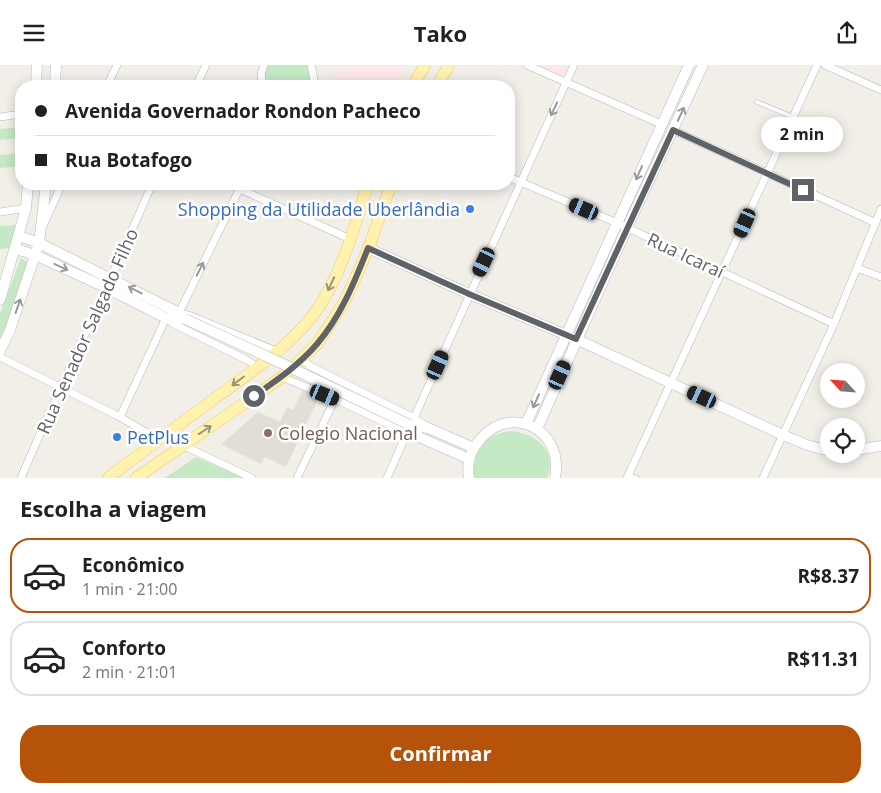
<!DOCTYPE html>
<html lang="pt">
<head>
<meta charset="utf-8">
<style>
  body { margin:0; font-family:"Open Sans",sans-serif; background:#f2f2f2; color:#202124; height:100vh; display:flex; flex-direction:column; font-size:19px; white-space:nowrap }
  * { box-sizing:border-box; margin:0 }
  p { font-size:16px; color:#757577 }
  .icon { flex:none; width:28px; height:28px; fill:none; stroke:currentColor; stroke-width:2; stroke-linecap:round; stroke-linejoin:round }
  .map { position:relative; height:413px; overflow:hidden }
  .sheet { display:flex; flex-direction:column; background:#fff; flex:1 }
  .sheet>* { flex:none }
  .guide { position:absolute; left:15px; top:15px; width:500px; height:110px; border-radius:20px; box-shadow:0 2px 12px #0003; display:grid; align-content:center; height:110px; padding:0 20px; background:#fff }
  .needle { width:32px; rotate:296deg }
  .tools { position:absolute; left:820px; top:298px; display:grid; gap:10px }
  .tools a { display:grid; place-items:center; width:45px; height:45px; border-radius:50%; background:#fff; box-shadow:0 2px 12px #0003; font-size:25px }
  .end { position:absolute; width:22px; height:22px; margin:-11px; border:6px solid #5f6368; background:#fff; box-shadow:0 0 0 2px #fff }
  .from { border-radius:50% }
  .bubble { position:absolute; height:35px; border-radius:18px; background:#fff; box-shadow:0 2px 12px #0003; font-size:16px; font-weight:700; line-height:35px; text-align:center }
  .car { position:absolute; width:15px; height:30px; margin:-15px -8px; border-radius:6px; box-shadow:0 0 4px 1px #0007; background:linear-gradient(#222 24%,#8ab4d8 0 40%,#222 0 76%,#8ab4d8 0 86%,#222 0) }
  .guide b { display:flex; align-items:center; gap:18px; height:48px; font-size:19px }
  .guide b+b { border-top:1px solid #e0e0e0 }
  .guide i { width:12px; height:12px; background:#202124 }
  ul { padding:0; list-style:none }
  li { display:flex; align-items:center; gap:15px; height:75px; margin:0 10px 8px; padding:0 10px; border:2px solid #e0e0e0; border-radius:20px }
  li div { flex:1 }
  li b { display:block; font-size:19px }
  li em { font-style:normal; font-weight:700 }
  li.on { border-color:#b45309 }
  li>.icon { width:45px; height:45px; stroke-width:1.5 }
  h2 { padding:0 20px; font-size:22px; line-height:60px }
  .action { display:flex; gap:10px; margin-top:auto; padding:10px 20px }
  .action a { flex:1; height:58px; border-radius:20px; background:#b45309; color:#fff; font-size:20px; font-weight:700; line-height:58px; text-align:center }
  header { display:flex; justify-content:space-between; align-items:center; height:65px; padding:0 20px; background:#fff; font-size:22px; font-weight:700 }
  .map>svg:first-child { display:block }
  .education { fill:#e1ded6 }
  .medical { fill:#fce8e6 }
  .green { fill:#c5e8c5 }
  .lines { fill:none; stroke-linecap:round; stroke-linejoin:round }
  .lane-casing { stroke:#b5b8bc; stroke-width:5 }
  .street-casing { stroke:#b5b8bc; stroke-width:8 }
  .secondary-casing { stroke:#b6babf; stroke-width:11 }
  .primary-casing { stroke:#f2c960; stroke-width:12 }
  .lane { stroke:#fff; stroke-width:4 }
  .street { stroke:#fff; stroke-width:7 }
  .secondary { stroke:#fff; stroke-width:10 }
  .primary { stroke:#fff2af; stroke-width:11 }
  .secondary-bridge-casing { stroke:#b6babf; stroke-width:11; stroke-linecap:butt }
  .secondary-bridge { stroke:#fff; stroke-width:10 }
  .oneway { stroke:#979a9d }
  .oneway2 { stroke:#979581 }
  .route { stroke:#5f6368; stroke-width:6 }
  .shop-dot { fill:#3f7fe0; stroke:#fff; stroke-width:2 }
  .education-dot { fill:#8d6e63; stroke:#fff; stroke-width:2 }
  .labels { text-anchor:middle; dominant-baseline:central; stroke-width:5; stroke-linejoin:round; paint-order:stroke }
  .shop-label { font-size:18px; fill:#366cbe; stroke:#fff; text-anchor:end }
  .street-label { font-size:18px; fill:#5f6368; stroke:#fff }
  .education-label { font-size:18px; fill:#785e54; stroke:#fff; text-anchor:start }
</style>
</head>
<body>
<header><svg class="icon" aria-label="menu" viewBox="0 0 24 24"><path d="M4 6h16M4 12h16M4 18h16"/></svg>Tako<svg class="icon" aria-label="share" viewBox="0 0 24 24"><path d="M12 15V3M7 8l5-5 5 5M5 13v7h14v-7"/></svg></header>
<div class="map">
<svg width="881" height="413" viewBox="0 0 881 413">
  <rect width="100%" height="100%" fill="#f1efe8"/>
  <polygon class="education" points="303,325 319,332 286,402 265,392 261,399 221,379 258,347 280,357 287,342 293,345"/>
  <g class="medical">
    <polygon points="340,0 409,0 397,21 330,21"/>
    <polygon points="535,0 569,0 563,13"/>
  </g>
  <g class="green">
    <polygon points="264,0 311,0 312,21 263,21"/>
    <polygon points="21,62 21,73 0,75 0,64"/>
    <polygon points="21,88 21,101 0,103 0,90"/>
    <polygon points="16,160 10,183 0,184 0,161"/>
    <polygon points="21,193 28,198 16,237 0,277 0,249"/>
    <path d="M511,366C536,369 558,385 547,413H474C472,387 484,369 511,366Z"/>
    <polygon points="196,392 243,413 165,413"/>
  </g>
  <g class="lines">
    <g class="lane-casing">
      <g id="lane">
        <polyline points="757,37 793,52"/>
        <polyline points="629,410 637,413"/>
      </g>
    </g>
    <g class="street-casing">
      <g id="street">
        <polyline points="311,0 314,14 312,21"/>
        <polyline points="527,0 661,59"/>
        <polyline points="825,0 881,25"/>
        <polyline points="107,21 117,0"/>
        <polyline points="196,21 206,0"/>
        <polyline points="263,21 261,9 264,0"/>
        <polyline points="0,52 21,49"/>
        <polyline points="673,65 876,158"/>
        <polyline points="509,112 617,158 834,259"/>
        <polyline points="229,119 350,174"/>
        <polyline points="242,119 179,248 191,251 276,286"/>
        <polyline points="0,147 26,143"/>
        <polyline points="43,161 62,119"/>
        <polyline points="857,203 881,212"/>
        <polyline points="0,292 120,352 149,369 155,378"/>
        <polyline points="302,294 310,301 414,353 426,361"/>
        <polyline points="282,312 335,334 407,368 419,372"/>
        <polyline points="120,352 166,253 172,258 247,295 257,302"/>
        <polyline points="414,353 574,0"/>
        <polyline points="182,380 252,413"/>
        <path d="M21,413C63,314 110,218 152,119"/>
        <polyline points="297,413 335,334"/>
        <polyline points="387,413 407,368"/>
        <polyline points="627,413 817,0"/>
        <polyline points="763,413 834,259 881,144"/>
      </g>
    </g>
    <g class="secondary-casing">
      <g id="secondary">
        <polyline points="36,21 37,0"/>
        <polyline points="55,21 56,0"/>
        <polyline points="19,171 39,178 179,248 185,254"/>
        <polyline points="368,183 469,229 576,274 783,370 807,380 829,386"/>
        <polyline points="16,184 35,190 107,223 166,253 185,254"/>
        <polyline points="0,235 26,143 28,119"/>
        <polyline points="0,286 10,265 39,178 46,119"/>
        <polyline points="526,359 689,0"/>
        <polyline points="410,360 419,372 469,394"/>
        <polyline points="410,360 428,363 474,383"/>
        <polyline points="537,364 627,163 703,0"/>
        <polyline points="856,385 881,381"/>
        <path d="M469,413C467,402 469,389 476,380C505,336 565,361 555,413"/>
      </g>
    </g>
    <g class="primary-casing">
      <g id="primary">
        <polyline points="413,21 425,0"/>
        <polyline points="437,21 449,0"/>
        <path d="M108,413C143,386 179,360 214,334C252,306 302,274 325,232C345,197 356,157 368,119"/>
        <polyline points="136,413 282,312 317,279 343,239 356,212 369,182 391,119"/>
      </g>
    </g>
    <use href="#lane" class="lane"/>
    <use href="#street" class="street"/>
    <use href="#secondary" class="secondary"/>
    <use href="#primary" class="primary"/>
    <g class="secondary-bridge-casing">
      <polyline id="secondary-bridge" points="185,254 281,298 410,360"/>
    </g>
    <use href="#secondary-bridge" class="secondary-bridge"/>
  </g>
  <defs><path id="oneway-shaft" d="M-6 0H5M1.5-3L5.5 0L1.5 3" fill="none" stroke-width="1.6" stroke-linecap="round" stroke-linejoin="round" transform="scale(1.25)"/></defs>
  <g class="oneway">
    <use href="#oneway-shaft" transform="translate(554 44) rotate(115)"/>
    <use href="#oneway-shaft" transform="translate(681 49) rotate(-65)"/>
    <use href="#oneway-shaft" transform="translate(639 108) rotate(114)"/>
    <use href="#oneway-shaft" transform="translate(61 202) rotate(24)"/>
    <use href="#oneway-shaft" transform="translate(200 204) rotate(-63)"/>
    <use href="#oneway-shaft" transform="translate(135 225) rotate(-153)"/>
    <use href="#oneway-shaft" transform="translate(18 241) rotate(-71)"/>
    <use href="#oneway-shaft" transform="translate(536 336) rotate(114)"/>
  </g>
  <g class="oneway2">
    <use href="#oneway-shaft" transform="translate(331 219) rotate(115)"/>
    <use href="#oneway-shaft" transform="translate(238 316) rotate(143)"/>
    <use href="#oneway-shaft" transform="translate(205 365) rotate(-34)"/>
  </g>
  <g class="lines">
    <path class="route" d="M254,331C277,315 299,300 317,279C341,251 355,216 368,183L469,229L576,274L673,65L803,125"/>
  </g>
  <g class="shop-dot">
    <circle cx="470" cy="144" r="5"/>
    <circle cx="117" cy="372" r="5"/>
  </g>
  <circle class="education-dot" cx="268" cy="368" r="5"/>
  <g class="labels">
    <g class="shop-label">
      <text x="460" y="144">Shopping da Utilidade Uberlândia</text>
      <text x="127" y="372" text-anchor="start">PetPlus</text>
    </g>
    <g class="street-label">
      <text transform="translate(686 190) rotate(25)">Rua Icaraí</text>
      <text transform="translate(87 266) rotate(-66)">Rua Senador Salgado Filho</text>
    </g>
    <g class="education-label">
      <text x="278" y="368">Colegio Nacional</text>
    </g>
  </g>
</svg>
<div class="tools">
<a><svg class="needle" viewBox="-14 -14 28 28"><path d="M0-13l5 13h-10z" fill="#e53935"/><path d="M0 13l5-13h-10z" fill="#757577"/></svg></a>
<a><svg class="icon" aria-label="locate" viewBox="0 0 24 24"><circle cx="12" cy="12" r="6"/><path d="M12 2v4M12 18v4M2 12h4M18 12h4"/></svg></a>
</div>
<i class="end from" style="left:254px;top:331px"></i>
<i class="end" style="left:803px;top:125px"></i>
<div class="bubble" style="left:761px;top:52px;width:82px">2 min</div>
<i class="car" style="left:584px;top:144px;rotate:293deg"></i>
<i class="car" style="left:745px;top:158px;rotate:204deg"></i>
<i class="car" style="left:484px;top:197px;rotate:205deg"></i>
<i class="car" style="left:438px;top:300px;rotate:24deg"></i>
<i class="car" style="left:560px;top:310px;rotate:24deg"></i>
<i class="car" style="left:325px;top:330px;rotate:112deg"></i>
<i class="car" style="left:702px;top:332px;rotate:295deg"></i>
<div class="guide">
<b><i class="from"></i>Avenida Governador Rondon Pacheco</b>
<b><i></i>Rua Botafogo</b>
</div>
</div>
<section class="sheet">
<h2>Escolha a viagem</h2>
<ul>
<li class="on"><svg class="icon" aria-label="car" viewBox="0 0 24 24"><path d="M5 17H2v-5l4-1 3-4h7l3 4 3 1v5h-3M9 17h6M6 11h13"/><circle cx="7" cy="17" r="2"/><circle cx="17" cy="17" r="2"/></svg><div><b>Econômico</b><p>1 min · 21:00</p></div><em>R$8.37</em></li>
<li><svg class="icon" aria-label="car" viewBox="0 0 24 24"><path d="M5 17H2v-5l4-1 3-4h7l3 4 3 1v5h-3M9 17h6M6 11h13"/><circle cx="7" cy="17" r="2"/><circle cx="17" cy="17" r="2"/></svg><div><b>Conforto</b><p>2 min · 21:01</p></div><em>R$11.31</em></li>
</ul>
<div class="action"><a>Confirmar</a></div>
</section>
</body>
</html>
